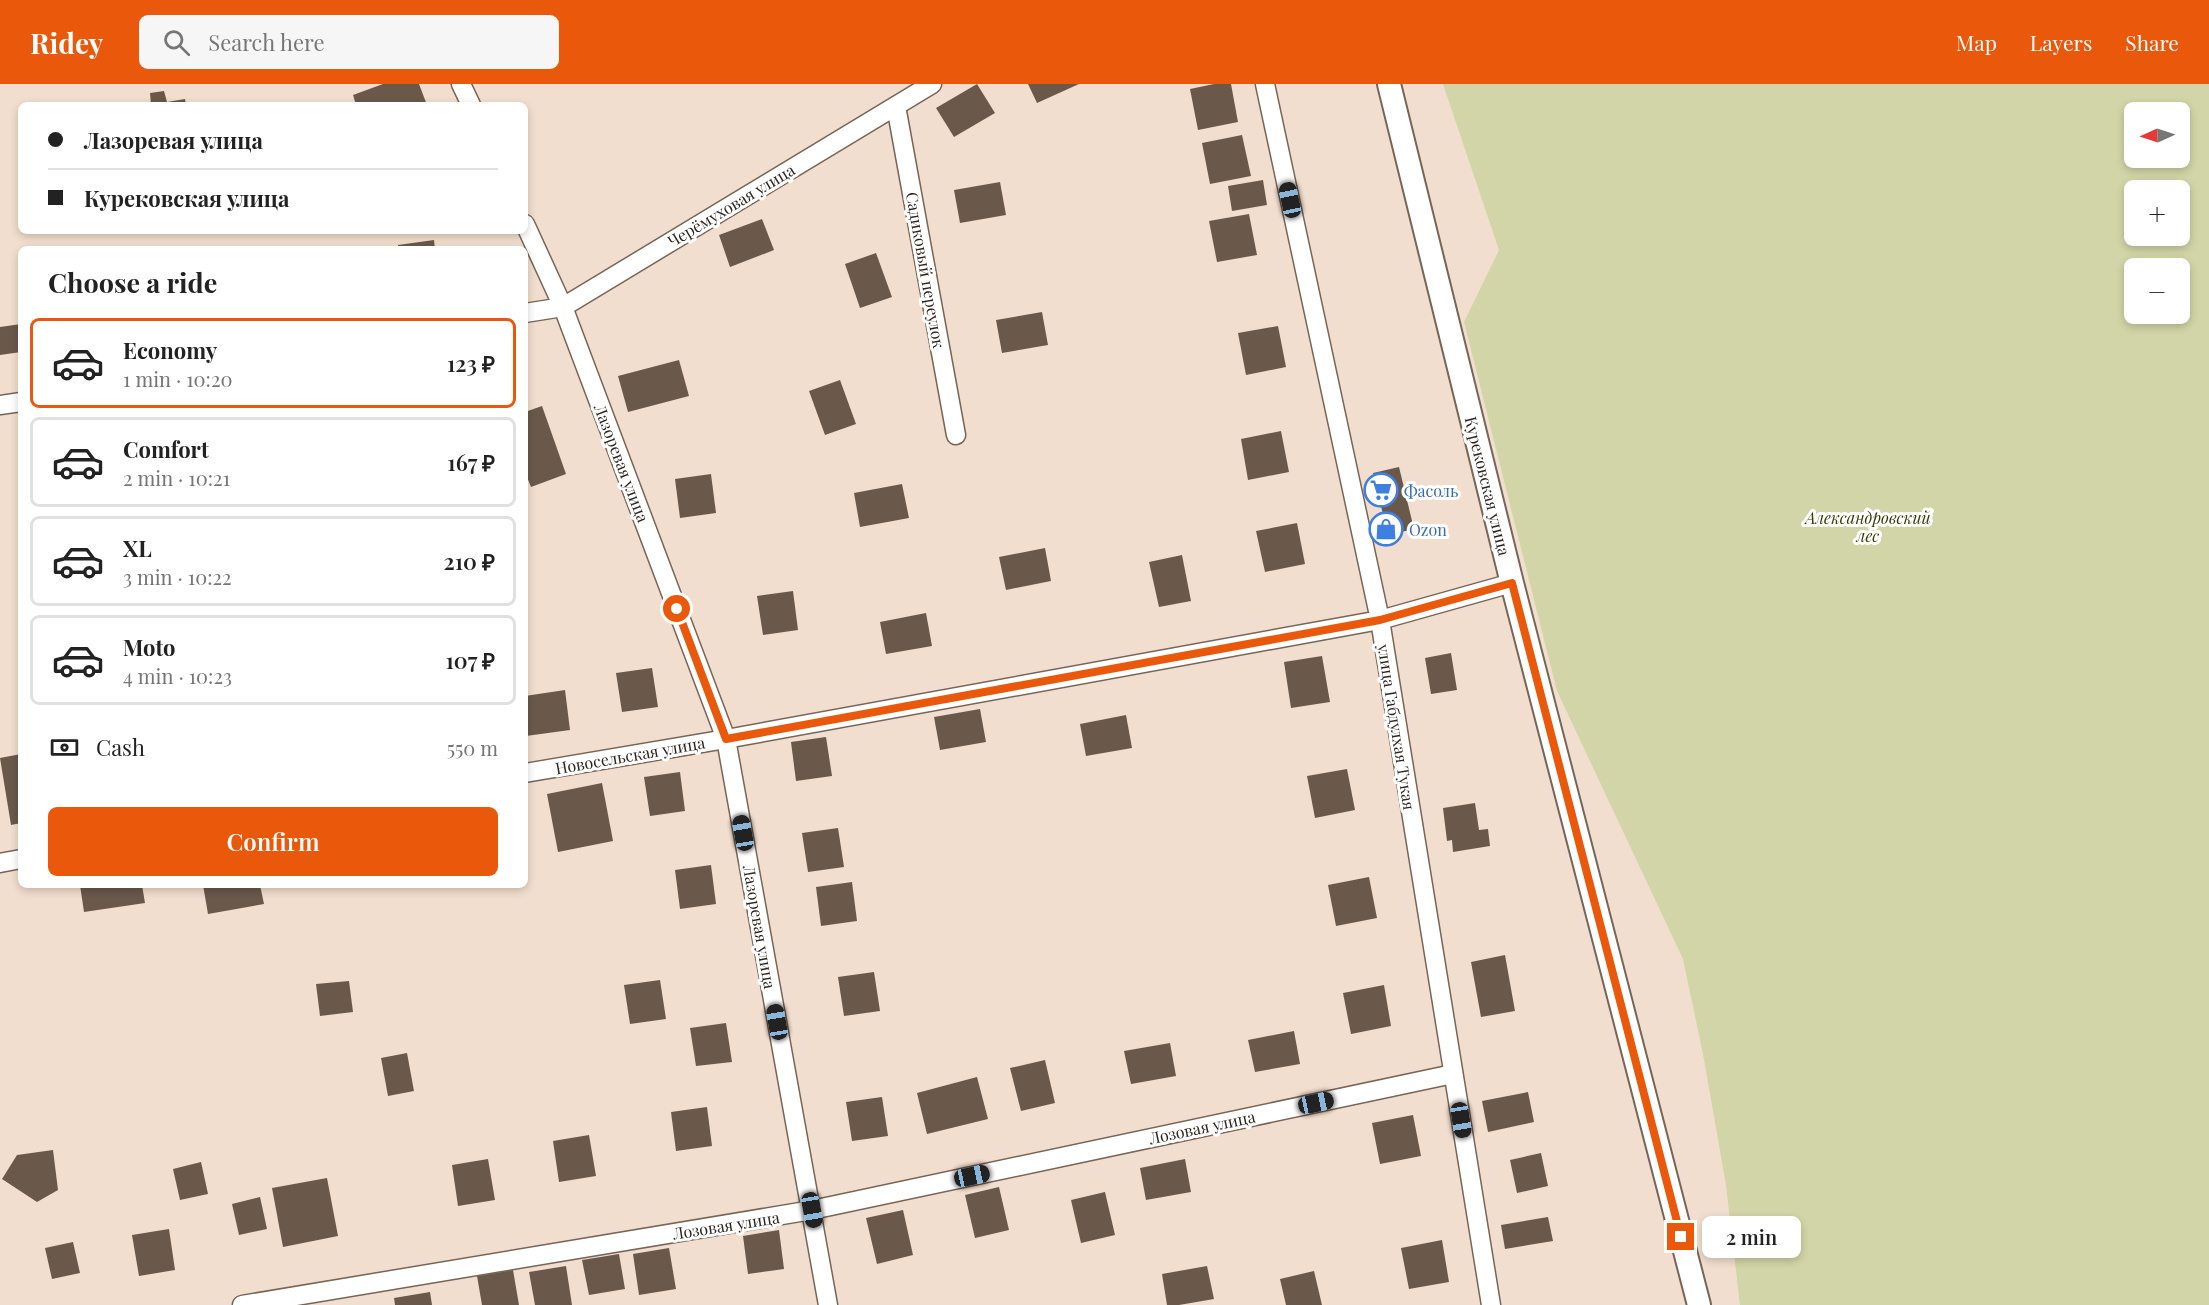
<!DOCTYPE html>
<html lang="en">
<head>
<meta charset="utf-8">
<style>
  body { margin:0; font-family:"Playfair Display",serif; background:#f6f6f6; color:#222; height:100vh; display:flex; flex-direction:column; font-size:22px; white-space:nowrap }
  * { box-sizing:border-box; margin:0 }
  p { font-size:20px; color:#767676 }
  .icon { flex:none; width:33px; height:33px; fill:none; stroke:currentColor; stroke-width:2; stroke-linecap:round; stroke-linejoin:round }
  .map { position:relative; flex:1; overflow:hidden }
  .sheet { position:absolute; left:18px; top:162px; width:510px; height:642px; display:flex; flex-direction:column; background:#fff; border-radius:9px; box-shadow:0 3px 9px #0003 }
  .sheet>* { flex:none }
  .hud { position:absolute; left:18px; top:18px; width:510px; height:132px; border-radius:9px; box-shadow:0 3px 9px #0003; display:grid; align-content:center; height:132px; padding:0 30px; background:#fff }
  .needle { width:39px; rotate:267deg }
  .buttons { position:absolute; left:2124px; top:18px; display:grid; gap:12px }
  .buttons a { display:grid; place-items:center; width:66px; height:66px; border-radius:9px; background:#fff; box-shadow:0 3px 9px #0003; font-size:30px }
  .end { position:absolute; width:27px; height:27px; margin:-14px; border:8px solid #ea580c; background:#fff; box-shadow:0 0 0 3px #fff }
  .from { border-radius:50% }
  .bubble { position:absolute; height:42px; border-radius:9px; background:#fff; box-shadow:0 3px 9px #0003; font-size:20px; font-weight:600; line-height:42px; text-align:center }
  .car { position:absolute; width:18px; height:36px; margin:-18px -9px; border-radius:8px; box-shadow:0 0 4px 2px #0007; background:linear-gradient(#222 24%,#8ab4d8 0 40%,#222 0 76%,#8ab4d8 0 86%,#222 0) }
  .hud b { display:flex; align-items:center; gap:21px; height:57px; font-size:22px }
  .hud b+b { border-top:2px solid #e0e0e0 }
  .hud i { width:15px; height:15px; background:#222 }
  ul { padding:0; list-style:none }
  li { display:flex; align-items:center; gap:18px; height:90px; margin:0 12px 9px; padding:0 18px; border:3px solid #e0e0e0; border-radius:9px }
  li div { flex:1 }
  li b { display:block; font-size:22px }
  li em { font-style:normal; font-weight:600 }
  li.on { border-color:#ea580c }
  li>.icon { width:54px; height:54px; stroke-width:1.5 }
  h2 { padding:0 30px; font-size:27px; line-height:72px }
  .pay { display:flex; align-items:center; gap:15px; height:66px; padding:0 30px; font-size:22px }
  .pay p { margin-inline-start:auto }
  .button { display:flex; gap:12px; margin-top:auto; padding:12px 30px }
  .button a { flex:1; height:69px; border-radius:9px; background:#ea580c; color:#fff; font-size:24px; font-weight:600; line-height:69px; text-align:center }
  header { display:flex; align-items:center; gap:36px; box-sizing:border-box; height:84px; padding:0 30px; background:#ea580c; color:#fff }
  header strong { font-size:28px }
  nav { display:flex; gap:33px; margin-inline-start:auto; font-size:21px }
  .search { width:420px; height:54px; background:#f6f6f6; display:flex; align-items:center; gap:15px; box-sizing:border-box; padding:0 21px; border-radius:9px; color:#767676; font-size:22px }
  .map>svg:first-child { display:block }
  .green { fill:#d1d5a7; fill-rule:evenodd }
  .building { fill:#6a594b }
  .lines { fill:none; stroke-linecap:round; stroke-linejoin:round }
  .minor-casing { stroke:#776557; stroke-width:21 }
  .tertiary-casing { stroke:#776557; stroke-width:26 }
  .minor { stroke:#fff; stroke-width:18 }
  .tertiary { stroke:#fff; stroke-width:22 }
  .route { stroke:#ea580c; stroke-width:8 }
  .labels { text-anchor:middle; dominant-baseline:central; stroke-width:6; stroke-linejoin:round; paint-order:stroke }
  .street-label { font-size:16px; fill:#2c251f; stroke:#fff }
  .shop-label { font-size:16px; fill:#366cbe; stroke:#fff; text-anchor:start }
  .park-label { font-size:16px; font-style:italic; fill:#373a00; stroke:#fff }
</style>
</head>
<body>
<header>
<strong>Ridey</strong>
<div class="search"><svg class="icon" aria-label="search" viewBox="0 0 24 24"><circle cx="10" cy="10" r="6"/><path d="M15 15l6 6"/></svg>Search here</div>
<nav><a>Map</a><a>Layers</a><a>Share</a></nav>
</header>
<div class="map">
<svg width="2209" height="1221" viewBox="0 0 2209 1221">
  <rect width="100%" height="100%" fill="#f2dece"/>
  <path class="green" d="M1443,0H2209V1221H1740L1726,1101L1703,970L1683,875L1557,607L1464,238L1499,166ZM2134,28H2180V74H2134ZM2134,106H2180V152H2134ZM2134,184H2180V230H2134Z"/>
  <g class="building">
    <polygon points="383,0 419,0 427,21 356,21 353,11"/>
    <polygon points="977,0 995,29 954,53 936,24"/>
    <polygon points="1028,0 1079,0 1037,19"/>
    <polygon points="1214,0 1231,0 1238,38 1198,46 1190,5"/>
    <polygon points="164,7 167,18 185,15 186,21 151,21 150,9"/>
    <polygon points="1242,51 1251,92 1210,100 1202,59"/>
    <polygon points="1263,96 1267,121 1232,127 1228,102"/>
    <polygon points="1000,98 1006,131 960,139 954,106"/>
    <polygon points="1249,130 1257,171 1217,178 1209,137"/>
    <polygon points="762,135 774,166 730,183 719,151"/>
    <polygon points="434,156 435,165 398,165 398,161"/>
    <polygon points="876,169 892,213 860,224 845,180"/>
    <polygon points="1042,228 1048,261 1002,269 996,236"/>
    <polygon points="21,240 21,268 0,271 0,243"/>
    <polygon points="1278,242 1286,283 1246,291 1238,249"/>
    <polygon points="679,276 689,312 628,328 618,292"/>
    <polygon points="840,296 856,340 825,351 809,307"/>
    <polygon points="542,322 566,390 531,403 525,388 525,328"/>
    <polygon points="1281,347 1289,388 1248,396 1241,355"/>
    <polygon points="1399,383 1414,445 1388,451 1373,389"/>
    <polygon points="711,390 716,429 680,434 675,395"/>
    <polygon points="902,400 909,434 860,443 854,409"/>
    <polygon points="1297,439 1305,480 1265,488 1256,447"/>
    <polygon points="1045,464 1051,497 1006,506 999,473"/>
    <polygon points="1182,471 1191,517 1159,523 1149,478"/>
    <polygon points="793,507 798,546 763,551 757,512"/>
    <polygon points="926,529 932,562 886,570 880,538"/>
    <polygon points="1451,569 1457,606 1431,610 1425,574"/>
    <polygon points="1322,572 1330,618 1291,624 1284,578"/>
    <polygon points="652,584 658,623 622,628 616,589"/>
    <polygon points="565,606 570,646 526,652 525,612"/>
    <polygon points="980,625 986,658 940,666 934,633"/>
    <polygon points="1126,631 1132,664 1086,672 1080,640"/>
    <polygon points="826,653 832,692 796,697 791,658"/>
    <polygon points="21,670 21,739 11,741 0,674"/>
    <polygon points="1347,685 1355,726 1315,734 1307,692"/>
    <polygon points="680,688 685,727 650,732 644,693"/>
    <polygon points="602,699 613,757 558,768 547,710"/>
    <polygon points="1475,719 1479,746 1488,745 1490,762 1453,768 1452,756 1447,757 1443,724"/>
    <polygon points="838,744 844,783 808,788 802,749"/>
    <polygon points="711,781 716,820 680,825 675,786"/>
    <polygon points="1369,793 1377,834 1336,842 1328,801"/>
    <polygon points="852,798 857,837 821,842 816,803"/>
    <polygon points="80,801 142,801 145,819 84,828"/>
    <polygon points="203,801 260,801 264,820 208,830"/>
    <polygon points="1505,871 1515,927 1481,933 1471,878"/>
    <polygon points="874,888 880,927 844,932 838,893"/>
    <polygon points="660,896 666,935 630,940 624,901"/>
    <polygon points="349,897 353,928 320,932 316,900"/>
    <polygon points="1384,901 1391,942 1351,950 1343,909"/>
    <polygon points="726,939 732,978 696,982 690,944"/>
    <polygon points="1294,947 1300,980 1255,988 1248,956"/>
    <polygon points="1170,959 1176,992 1131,1000 1124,967"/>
    <polygon points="407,969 414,1007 388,1012 381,974"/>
    <polygon points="1045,976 1055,1019 1021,1027 1010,984"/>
    <polygon points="977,993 988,1035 927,1050 917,1009"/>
    <polygon points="1528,1008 1534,1038 1488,1048 1482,1017"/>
    <polygon points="882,1013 888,1052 852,1057 846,1018"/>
    <polygon points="707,1023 712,1062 676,1067 671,1028"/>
    <polygon points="1413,1031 1421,1072 1380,1080 1372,1039"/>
    <polygon points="589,1051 596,1092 559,1098 553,1057"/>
    <polygon points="53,1066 58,1106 37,1118 2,1095 17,1071"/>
    <polygon points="1541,1069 1548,1102 1517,1109 1510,1076"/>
    <polygon points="488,1075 495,1116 458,1122 452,1081"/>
    <polygon points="1185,1075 1191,1108 1146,1116 1140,1084"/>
    <polygon points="201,1078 208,1110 180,1116 173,1085"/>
    <polygon points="327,1094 338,1152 283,1163 272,1104"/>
    <polygon points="999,1103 1009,1146 975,1154 965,1111"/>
    <polygon points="1105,1108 1115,1151 1081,1159 1071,1116"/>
    <polygon points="260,1113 267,1145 239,1151 232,1120"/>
    <polygon points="903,1126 913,1171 877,1180 866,1134"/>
    <polygon points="1548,1133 1553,1157 1505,1165 1501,1141"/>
    <polygon points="169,1145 175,1186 139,1192 132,1151"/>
    <polygon points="779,1146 784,1185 748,1190 743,1152"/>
    <polygon points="1442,1156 1449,1198 1409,1205 1401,1164"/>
    <polygon points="73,1158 80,1189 52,1195 45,1164"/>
    <polygon points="669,1164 676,1205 639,1211 633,1170"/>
    <polygon points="619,1170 625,1205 589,1211 582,1176"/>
    <polygon points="566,1182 572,1221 535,1221 529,1188"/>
    <polygon points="1207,1182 1214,1215 1179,1221 1167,1221 1162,1190"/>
    <polygon points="513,1186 519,1221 482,1221 477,1192"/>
    <polygon points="1314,1187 1322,1221 1286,1221 1280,1195"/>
    <polygon points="430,1208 432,1221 395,1221 394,1214"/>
  </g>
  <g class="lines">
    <g class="minor-casing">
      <g id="minor">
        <polyline points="461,0 471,21"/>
        <polyline points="1265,0 1380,536 1491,1221"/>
        <polyline points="896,22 956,351"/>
        <polyline points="525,140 563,223 726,655 828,1221"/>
        <polyline points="525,229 563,223 932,0"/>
        <polyline points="0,321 21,318"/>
        <polyline points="525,689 726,655 1380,536 1512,499"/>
        <polyline points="0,779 21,775"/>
        <polyline points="242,1221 812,1126 1453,990"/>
      </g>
    </g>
    <g class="tertiary-casing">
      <polyline id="tertiary" points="1389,0 1512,499 1699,1221"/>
    </g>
    <use href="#minor" class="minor"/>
    <use href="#tertiary" class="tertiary"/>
  </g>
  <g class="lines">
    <polyline class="route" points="677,525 726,655 1380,536 1512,499 1681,1153"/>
  </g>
  <defs>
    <g id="supermarket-ring" transform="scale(1.725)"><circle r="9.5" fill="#fff" stroke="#3f7fe0" stroke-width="1.5"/><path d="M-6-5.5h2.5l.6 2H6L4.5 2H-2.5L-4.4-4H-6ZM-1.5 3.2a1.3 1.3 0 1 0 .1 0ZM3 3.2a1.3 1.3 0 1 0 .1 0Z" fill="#3f7fe0"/></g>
    <g id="shop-ring" transform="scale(1.725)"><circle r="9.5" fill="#fff" stroke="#3f7fe0" stroke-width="1.5"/><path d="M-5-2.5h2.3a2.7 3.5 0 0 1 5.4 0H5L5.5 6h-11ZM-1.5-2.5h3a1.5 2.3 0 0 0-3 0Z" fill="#3f7fe0"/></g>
  </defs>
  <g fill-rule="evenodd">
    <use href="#supermarket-ring" x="1381" y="406"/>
    <use href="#shop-ring" x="1386" y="445"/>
  </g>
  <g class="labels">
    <g class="street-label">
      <text transform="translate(731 121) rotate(-31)">Черёмуховая улица</text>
      <text transform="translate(926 186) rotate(80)">Садиковый переулок</text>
      <text transform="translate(622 379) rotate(69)">Лазоревая улица</text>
      <text transform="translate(1488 402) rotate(76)">Курековская улица</text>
      <text transform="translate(1397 643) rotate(81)">улица Габдулхая Тукая</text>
      <text transform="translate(630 671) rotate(-10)">Новосельская улица</text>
      <text transform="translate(760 843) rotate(80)">Лазоревая улица</text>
      <text transform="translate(1202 1043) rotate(-12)">Лозовая улица</text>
      <text transform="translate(726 1141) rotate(-9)">Лозовая улица</text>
    </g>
    <g class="shop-label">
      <text x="1404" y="406">Фасоль</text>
      <text x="1409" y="445">Ozon</text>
    </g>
    <g class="park-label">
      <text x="1868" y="433">Александровский<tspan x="1868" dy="18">лес</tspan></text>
    </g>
  </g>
</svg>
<div class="buttons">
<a><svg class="needle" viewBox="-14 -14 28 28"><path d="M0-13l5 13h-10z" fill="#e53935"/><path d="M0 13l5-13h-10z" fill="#767676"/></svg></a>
<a>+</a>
<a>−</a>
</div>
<i class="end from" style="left:677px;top:525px"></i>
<i class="end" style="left:1681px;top:1153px"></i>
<div class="bubble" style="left:1702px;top:1132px;width:99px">2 min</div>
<i class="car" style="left:1290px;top:116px;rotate:348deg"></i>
<i class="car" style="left:743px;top:749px;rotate:350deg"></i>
<i class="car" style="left:777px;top:938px;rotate:350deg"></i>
<i class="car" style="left:1316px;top:1019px;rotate:78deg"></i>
<i class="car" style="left:1461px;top:1036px;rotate:171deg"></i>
<i class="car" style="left:972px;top:1092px;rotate:78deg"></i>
<i class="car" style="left:812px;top:1126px;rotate:170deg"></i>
<div class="hud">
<b><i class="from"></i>Лазоревая улица</b>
<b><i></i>Курековская улица</b>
</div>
<section class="sheet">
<h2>Choose a ride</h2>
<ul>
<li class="on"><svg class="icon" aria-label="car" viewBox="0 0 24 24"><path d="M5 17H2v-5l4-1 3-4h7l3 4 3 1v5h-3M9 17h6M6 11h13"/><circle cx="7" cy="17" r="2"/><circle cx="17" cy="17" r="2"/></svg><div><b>Economy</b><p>1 min · 10:20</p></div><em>123 ₽</em></li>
<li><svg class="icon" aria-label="car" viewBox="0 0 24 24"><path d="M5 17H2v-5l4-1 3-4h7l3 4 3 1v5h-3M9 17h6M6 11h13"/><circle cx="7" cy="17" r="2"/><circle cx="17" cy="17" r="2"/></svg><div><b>Comfort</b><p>2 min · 10:21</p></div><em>167 ₽</em></li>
<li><svg class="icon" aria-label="car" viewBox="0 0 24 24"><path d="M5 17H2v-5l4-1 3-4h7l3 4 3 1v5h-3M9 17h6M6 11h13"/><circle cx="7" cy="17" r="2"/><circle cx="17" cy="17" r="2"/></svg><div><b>XL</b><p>3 min · 10:22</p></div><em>210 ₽</em></li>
<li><svg class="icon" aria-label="car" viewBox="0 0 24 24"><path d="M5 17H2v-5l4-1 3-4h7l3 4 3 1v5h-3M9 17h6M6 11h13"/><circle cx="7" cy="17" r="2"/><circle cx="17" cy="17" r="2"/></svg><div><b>Moto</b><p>4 min · 10:23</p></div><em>107 ₽</em></li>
</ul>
<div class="pay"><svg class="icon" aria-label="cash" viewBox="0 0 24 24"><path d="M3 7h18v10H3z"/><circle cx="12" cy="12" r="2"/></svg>Cash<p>550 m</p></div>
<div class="button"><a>Confirm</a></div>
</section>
</div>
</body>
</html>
